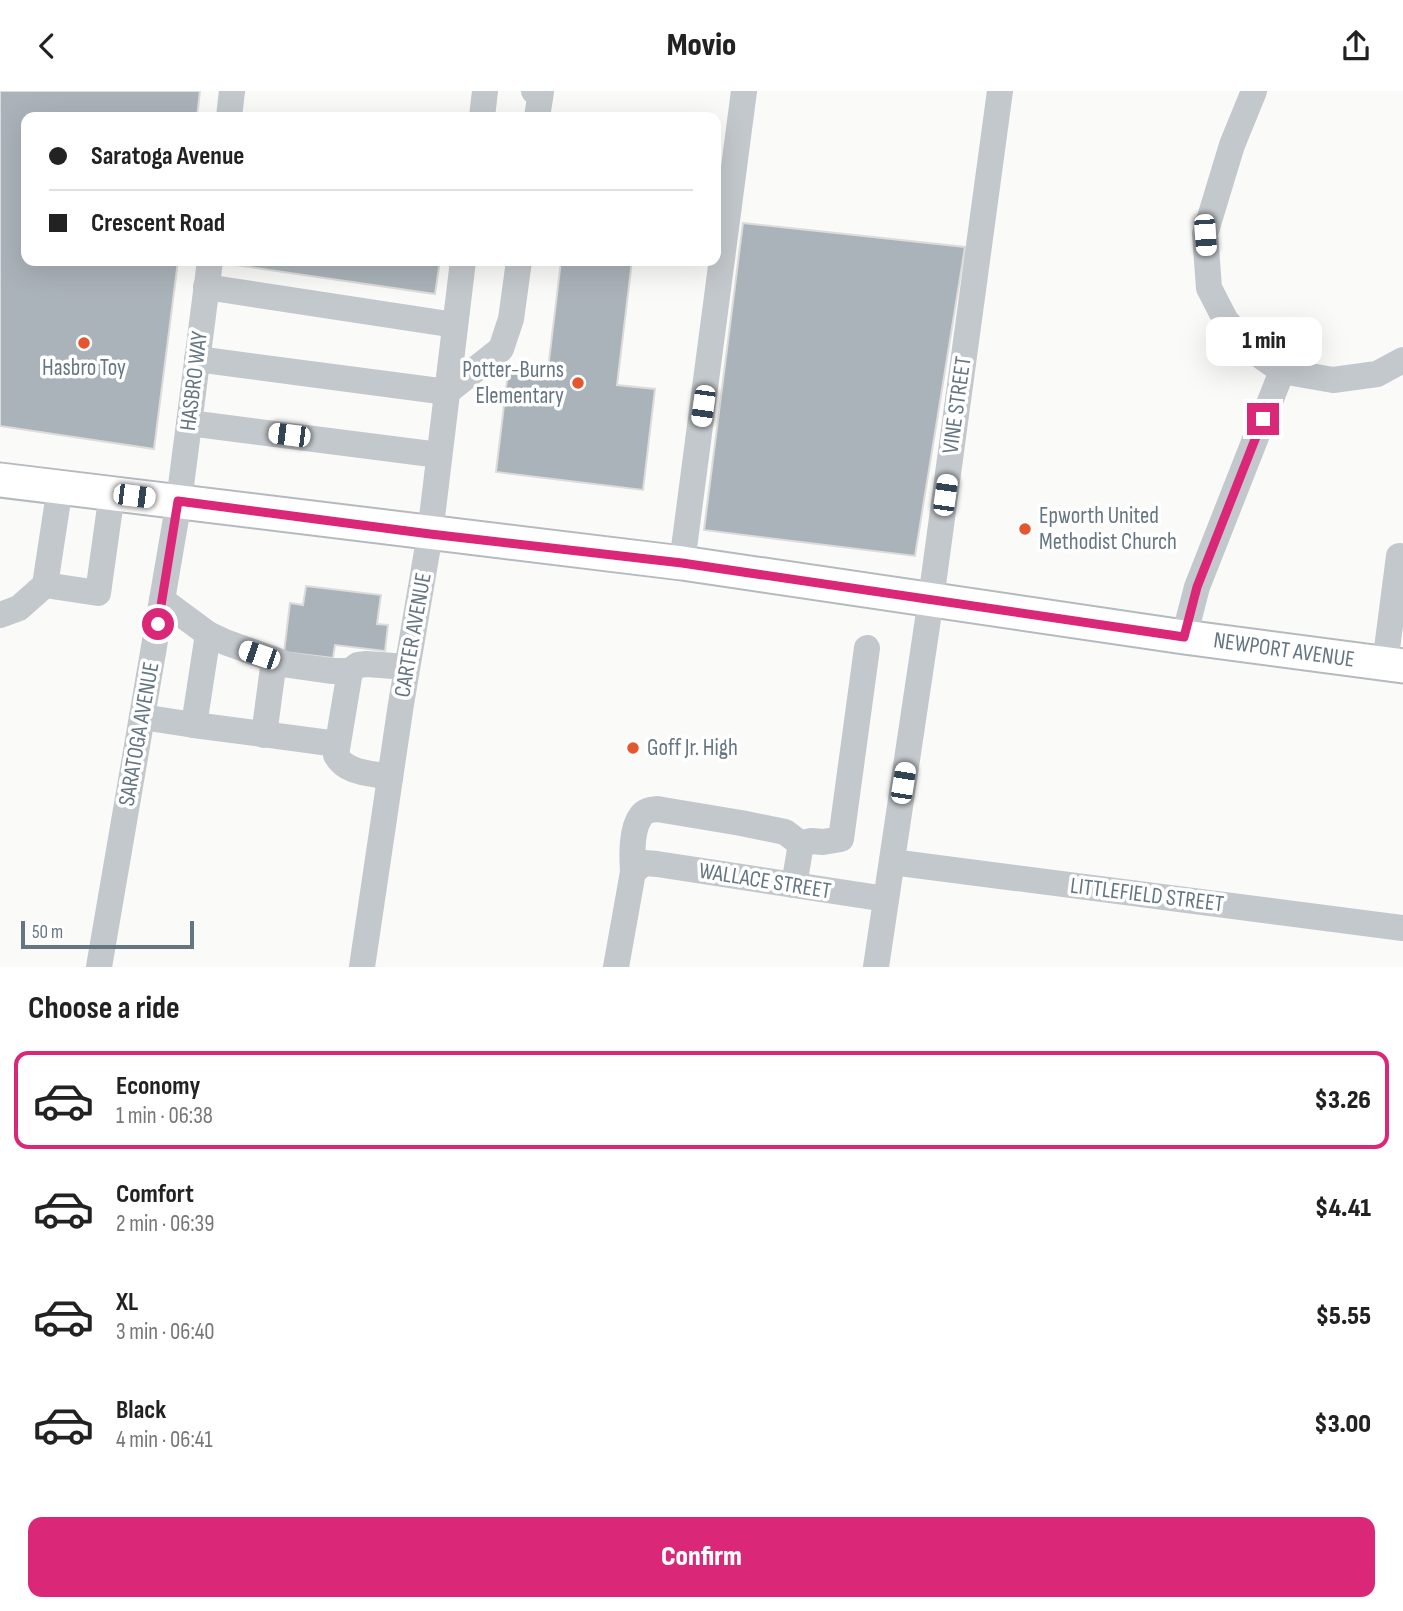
<!DOCTYPE html>
<html lang="en">
<head>
<meta charset="utf-8">
<style>
  body { margin:0; font-family:"Sofia Sans Condensed",sans-serif; background:#f2f2f2; color:#222; height:100vh; display:flex; flex-direction:column; font-size:26px; white-space:nowrap }
  * { box-sizing:border-box; margin:0 }
  p { font-size:23px; color:#767676 }
  .icon { flex:none; width:38px; height:38px; fill:none; stroke:currentColor; stroke-width:2; stroke-linecap:round; stroke-linejoin:round }
  .map { position:relative; height:876px; overflow:hidden }
  .panel { display:flex; flex-direction:column; background:#fff; flex:1 }
  .panel>* { flex:none }
  .guide { position:absolute; left:21px; top:21px; width:700px; height:154px; border-radius:14px; box-shadow:0 7px 28px #0002; display:grid; align-content:center; height:154px; padding:0 28px; background:#fff }
  .scale { position:absolute; left:21px; bottom:18px; width:173px; box-sizing:border-box; padding-left:7px; border:4px solid #657683; border-top:0; font-size:19px; line-height:24px; white-space:nowrap; color:#657683; -webkit-text-stroke:5px #fff; paint-order:stroke }
  .end { position:absolute; width:32px; height:32px; margin:-16px; border:9px solid #db2777; background:#fff; box-shadow:0 0 0 4px #fff }
  .from { border-radius:50% }
  .bubble { position:absolute; height:49px; border-radius:14px; background:#fff; box-shadow:0 7px 28px #0002; font-size:23px; font-weight:800; line-height:49px; text-align:center }
  .car { position:absolute; width:21px; height:42px; margin:-21px -10px; border-radius:9px; box-shadow:0 0 5px 2px #0007; background:linear-gradient(#fff 24%,#345 0 40%,#fff 0 76%,#345 0 86%,#fff 0) }
  .guide b { display:flex; align-items:center; gap:24px; height:66px; font-size:26px }
  .guide b+b { border-top:2px solid #e0e0e0 }
  .guide i { width:18px; height:18px; background:#222 }
  ul { padding:0; list-style:none }
  li { display:flex; align-items:center; gap:21px; height:98px; margin:0 14px 10px; padding:0 14px; border:4px solid transparent; border-radius:14px }
  li div { flex:1 }
  li b { display:block; font-size:26px }
  li em { font-style:normal; font-weight:800 }
  li.active { border-color:#db2777 }
  li>.icon { width:63px; height:63px; stroke-width:1.5 }
  h2 { padding:0 28px; font-size:32px; line-height:84px }
  .cta { display:flex; gap:14px; margin-top:auto; padding:14px 28px }
  .cta a { flex:1; height:80px; border-radius:14px; background:#db2777; color:#fff; font-size:28px; font-weight:800; line-height:80px; text-align:center }
  header { display:flex; justify-content:space-between; align-items:center; height:91px; padding:0 28px; background:#fff; font-size:32px; font-weight:800 }
  .map>svg:first-child { display:block }
  .building { fill:#aab3b9; stroke:#dcdcda; stroke-width:2 }
  .lines { fill:none; stroke-linecap:round; stroke-linejoin:round }
  .major-casing { stroke:#b5babe; stroke-width:37 }
  .minor { stroke:#c3c8cc; stroke-width:26 }
  .major { stroke:#fff; stroke-width:33 }
  .route { stroke:#db2777; stroke-width:9 }
  .poi-dot { fill:#e4572e; stroke:#fff; stroke-width:2.5 }
  .labels { text-anchor:middle; dominant-baseline:central; stroke-width:7; stroke-linejoin:round; paint-order:stroke }
  .poi-label { font-size:23px; fill:#657683; stroke:#fff; text-anchor:start }
  .street-label { font-size:23px; fill:#657683; stroke:#fff }
</style>
</head>
<body>
<header><svg class="icon" aria-label="back" viewBox="0 0 24 24"><path d="M15 5l-7 7 7 7"/></svg>Movio<svg class="icon" aria-label="share" viewBox="0 0 24 24"><path d="M12 15V3M7 8l5-5 5 5M5 13v7h14v-7"/></svg></header>
<div class="map">
<svg width="1403" height="876" viewBox="0 0 1403 876">
  <rect width="100%" height="100%" fill="#fafaf8"/>
  <g class="building">
    <polygon points="0,0 200,0 197,26 26,26 26,170 178,170 154,358 0,335"/>
    <polygon points="743,132 965,156 915,465 704,439"/>
    <polygon points="229,170 440,170 435,203 228,173"/>
    <polygon points="561,170 632,170 617,294 655,298 643,399 496,381 508,281 547,286"/>
    <polygon points="306,495 381,504 377,533 388,534 385,560 335,554 333,567 284,561 290,512 303,514"/>
  </g>
  <g class="lines">
    <g class="major-casing">
      <polyline id="major" points="0,389 682,472 1184,546 1403,575"/>
    </g>
    <g class="minor">
      <polyline points="534,0 541,1 537,26"/>
      <polyline points="1254,0 1232,54 1205,143 1209,197 1226,230 1255,261 1282,280 1333,289 1377,283 1403,269"/>
      <polyline points="229,26 232,0"/>
      <polyline points="482,26 485,0"/>
      <polyline points="206,196 455,234"/>
      <polyline points="197,268 447,301 501,258 511,228 519,170"/>
      <polyline points="189,332 439,364"/>
      <polyline points="60,396 45,494 98,502 112,402"/>
      <polyline points="682,472 744,0"/>
      <polyline points="162,509 208,543"/>
      <polyline points="0,524 19,517 45,494"/>
      <polyline points="1184,546 1197,496 1282,280"/>
      <polyline points="1385,573 1399,465"/>
      <path d="M350,580L336,664C346,683 372,682 390,686"/>
      <polyline points="142,626 194,634"/>
      <polyline points="264,644 274,569"/>
      <polyline points="337,653 194,634 208,543 225,551 289,574 331,580 350,580 358,574 367,573 407,576"/>
      <polyline points="892,771 1403,837"/>
      <path d="M633,781C632,765 631,738 641,725C645,719 651,719 657,718L741,732L785,741L801,753"/>
      <polyline points="794,794 801,753 811,750 823,751 841,748 867,557"/>
      <polyline points="99,876 179,410 210,170"/>
      <polyline points="362,876 401,613 430,443 463,170"/>
      <polyline points="616,876 633,781 644,772 657,773 886,808"/>
      <polyline points="876,876 931,508 1000,0"/>
    </g>
    <use href="#major" class="major"/>
  </g>
  <g class="lines">
    <polyline class="route" points="158,533 178,410 430,443 682,472 1184,546 1197,496 1263,328"/>
  </g>
  <g class="poi-dot">
    <circle cx="84" cy="252" r="7"/>
    <circle cx="578" cy="292" r="7"/>
    <circle cx="1025" cy="438" r="7"/>
    <circle cx="633" cy="657" r="7"/>
  </g>
  <g class="labels">
    <g class="poi-label">
      <text x="84" y="277" text-anchor="middle">Hasbro Toy</text>
      <text x="564" y="279" text-anchor="end">Potter-Burns<tspan x="564" dy="26">Elementary</tspan></text>
      <text x="1039" y="425">Epworth United<tspan x="1039" dy="26">Methodist Church</tspan></text>
      <text x="647" y="657">Goff Jr. High</text>
    </g>
    <g class="street-label">
      <text transform="translate(194 290) rotate(-83)">HASBRO WAY</text>
      <text transform="translate(957 314) rotate(-82)">VINE STREET</text>
      <text transform="translate(413 544) rotate(-80)">CARTER AVENUE</text>
      <text transform="translate(1284 559) rotate(8)">NEWPORT AVENUE</text>
      <text transform="translate(139 643) rotate(-80)">SARATOGA AVENUE</text>
      <text transform="translate(765 790) rotate(9)">WALLACE STREET</text>
      <text transform="translate(1147 804) rotate(7)">LITTLEFIELD STREET</text>
    </g>
  </g>
</svg>
<div class="scale">50 m</div>
<i class="end from" style="left:158px;top:533px"></i>
<i class="end" style="left:1263px;top:328px"></i>
<div class="bubble" style="left:1206px;top:226px;width:116px">1 min</div>
<i class="car" style="left:1205px;top:144px;rotate:176deg"></i>
<i class="car" style="left:703px;top:315px;rotate:188deg"></i>
<i class="car" style="left:289px;top:344px;rotate:277deg"></i>
<i class="car" style="left:945px;top:404px;rotate:8deg"></i>
<i class="car" style="left:134px;top:405px;rotate:97deg"></i>
<i class="car" style="left:259px;top:564px;rotate:289deg"></i>
<i class="car" style="left:903px;top:692px;rotate:9deg"></i>
<div class="guide">
<b><i class="from"></i>Saratoga Avenue</b>
<b><i></i>Crescent Road</b>
</div>
</div>
<section class="panel">
<h2>Choose a ride</h2>
<ul>
<li class="active"><svg class="icon" aria-label="car" viewBox="0 0 24 24"><path d="M5 17H2v-5l4-1 3-4h7l3 4 3 1v5h-3M9 17h6M6 11h13"/><circle cx="7" cy="17" r="2"/><circle cx="17" cy="17" r="2"/></svg><div><b>Economy</b><p>1 min · 06:38</p></div><em>$3.26</em></li>
<li><svg class="icon" aria-label="car" viewBox="0 0 24 24"><path d="M5 17H2v-5l4-1 3-4h7l3 4 3 1v5h-3M9 17h6M6 11h13"/><circle cx="7" cy="17" r="2"/><circle cx="17" cy="17" r="2"/></svg><div><b>Comfort</b><p>2 min · 06:39</p></div><em>$4.41</em></li>
<li><svg class="icon" aria-label="car" viewBox="0 0 24 24"><path d="M5 17H2v-5l4-1 3-4h7l3 4 3 1v5h-3M9 17h6M6 11h13"/><circle cx="7" cy="17" r="2"/><circle cx="17" cy="17" r="2"/></svg><div><b>XL</b><p>3 min · 06:40</p></div><em>$5.55</em></li>
<li><svg class="icon" aria-label="car" viewBox="0 0 24 24"><path d="M5 17H2v-5l4-1 3-4h7l3 4 3 1v5h-3M9 17h6M6 11h13"/><circle cx="7" cy="17" r="2"/><circle cx="17" cy="17" r="2"/></svg><div><b>Black</b><p>4 min · 06:41</p></div><em>$3.00</em></li>
</ul>
<div class="cta"><a>Confirm</a></div>
</section>
</body>
</html>
